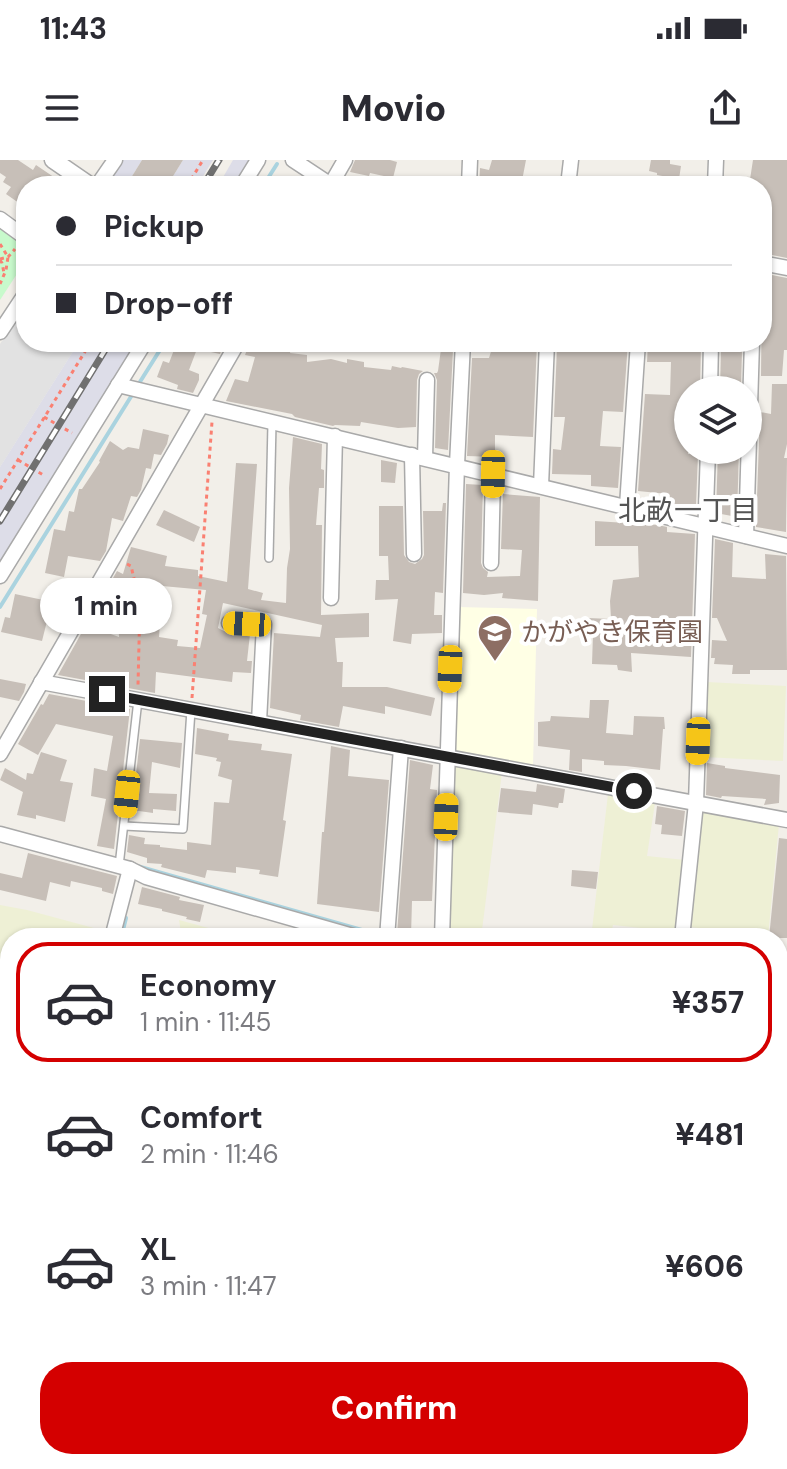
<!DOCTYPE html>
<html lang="en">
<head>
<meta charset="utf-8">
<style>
  body { margin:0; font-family:"DM Sans","Noto Sans JP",sans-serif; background:#f7f7f7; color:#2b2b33; height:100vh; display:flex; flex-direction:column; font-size:30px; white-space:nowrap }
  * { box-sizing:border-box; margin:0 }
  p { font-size:26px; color:#7c7c81 }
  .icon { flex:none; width:44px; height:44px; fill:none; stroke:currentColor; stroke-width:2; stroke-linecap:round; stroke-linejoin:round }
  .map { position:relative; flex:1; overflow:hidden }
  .sheet { position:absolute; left:0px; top:768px; width:788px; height:542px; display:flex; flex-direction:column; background:#fff; border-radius:32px 32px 0 0; box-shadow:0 2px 6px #0004 }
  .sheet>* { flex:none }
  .top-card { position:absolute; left:16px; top:16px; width:756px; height:176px; border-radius:32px; box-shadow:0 2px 6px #0004; display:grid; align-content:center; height:176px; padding:0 40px; background:#fff }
  .fabs { position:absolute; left:674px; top:216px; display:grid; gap:16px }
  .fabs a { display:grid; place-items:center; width:88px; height:88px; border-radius:50%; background:#fff; box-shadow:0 2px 6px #0004; font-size:40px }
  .end { position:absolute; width:36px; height:36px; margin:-18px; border:10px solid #222; background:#fff; box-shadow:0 0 0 4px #fff }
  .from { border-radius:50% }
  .bubble { position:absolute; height:56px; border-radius:28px; background:#fff; box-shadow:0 2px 6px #0004; font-size:26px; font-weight:800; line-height:56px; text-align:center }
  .car { position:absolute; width:24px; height:48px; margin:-24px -12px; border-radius:10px; box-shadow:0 0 6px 2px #0007; background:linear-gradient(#f5c518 24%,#345 0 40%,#f5c518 0 76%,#345 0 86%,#f5c518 0) }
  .top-card b { display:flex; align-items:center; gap:28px; height:76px; font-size:30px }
  .top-card b+b { border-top:2px solid #e1e1e2 }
  .top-card i { width:20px; height:20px; background:#2b2b33 }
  ul { padding:14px 0 0; list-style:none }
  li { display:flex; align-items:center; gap:24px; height:120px; margin:0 16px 12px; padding:0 24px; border:4px solid transparent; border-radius:32px }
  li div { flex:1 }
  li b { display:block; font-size:30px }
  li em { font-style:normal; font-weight:800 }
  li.current { border-color:#d40000 }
  li>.icon { width:72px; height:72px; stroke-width:1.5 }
  .cta { display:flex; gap:16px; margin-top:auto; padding:16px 40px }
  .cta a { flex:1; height:92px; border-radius:32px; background:#d40000; color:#fff; font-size:32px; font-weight:800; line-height:92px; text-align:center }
  .status { display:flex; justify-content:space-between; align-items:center; height:56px; padding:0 40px; background:#fff; direction:ltr }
  .status svg { height:22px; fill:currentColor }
  header { display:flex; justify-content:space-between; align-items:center; height:104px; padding:0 40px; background:#fff; font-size:36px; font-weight:800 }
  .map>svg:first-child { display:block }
  .education { fill:#ffffe5 }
  .farmland { fill:#eef0d5 }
  .park { fill:#c8facc }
  .parking { fill:#e2e2e2 }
  .plaza { fill:#dddde8 }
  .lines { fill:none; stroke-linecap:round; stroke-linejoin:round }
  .stream { stroke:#aad3df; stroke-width:4 }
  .building { fill:#c7bfb8; fill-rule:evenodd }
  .service-casing { stroke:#a9a9a9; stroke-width:10 }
  .minor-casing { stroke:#a9a9a9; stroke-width:17 }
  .tertiary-casing { stroke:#a9a9a9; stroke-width:19 }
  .path { stroke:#fa8072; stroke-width:3; stroke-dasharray:4 4; stroke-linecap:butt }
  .service { stroke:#fff; stroke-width:7 }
  .minor { stroke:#fff; stroke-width:14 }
  .tertiary { stroke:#fff; stroke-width:16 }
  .rail-casing { stroke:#707070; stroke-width:7 }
  .rail { stroke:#fff; stroke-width:4; stroke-dasharray:12; stroke-linecap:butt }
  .route { stroke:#222; stroke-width:10 }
  .labels { text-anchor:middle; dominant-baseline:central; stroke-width:8; stroke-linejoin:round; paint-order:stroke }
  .education-label { font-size:26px; fill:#785e54; stroke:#fff; text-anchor:start }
  .neighbourhood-label { font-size:28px; fill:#555; stroke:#fff }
</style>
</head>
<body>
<div class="status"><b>11:43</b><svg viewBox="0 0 49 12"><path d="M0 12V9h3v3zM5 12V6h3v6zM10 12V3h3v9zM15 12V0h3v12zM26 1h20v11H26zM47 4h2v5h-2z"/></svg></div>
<header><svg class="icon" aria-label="menu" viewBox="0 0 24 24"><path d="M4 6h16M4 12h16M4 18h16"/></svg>Movio<svg class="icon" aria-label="share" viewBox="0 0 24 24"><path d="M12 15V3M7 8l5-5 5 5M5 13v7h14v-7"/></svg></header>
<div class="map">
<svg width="787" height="1309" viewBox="0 0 787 1309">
  <rect width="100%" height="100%" fill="#f2efe9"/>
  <polygon class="education" points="457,447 537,449 533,606 454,592"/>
  <g class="farmland">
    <polygon points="707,522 786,526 783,601 704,597"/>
    <polygon points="451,603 502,612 481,778 445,778"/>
    <polygon points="608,634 655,643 647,696 685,700 678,772 613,765 610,778 591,778"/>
    <polygon points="700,650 779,664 768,777 690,767"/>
    <polygon points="0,745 27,750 105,771 104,778 10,778 10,838 0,837"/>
    <polygon points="179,760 245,778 182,778"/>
  </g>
  <polygon class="park" points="0,65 26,83 26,100 0,140"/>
  <polygon class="parking" points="26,145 26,182 79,182 0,307 0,184"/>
  <g class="plaza">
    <polygon points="121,0 142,0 126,26 105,26"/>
    <polygon points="183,0 213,0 197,26 177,26 175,23 173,26 167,26"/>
    <polygon points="233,0 253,0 238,26 218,26"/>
    <polygon points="79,182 138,182 0,406 0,307"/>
  </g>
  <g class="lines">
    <g class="stream">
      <polyline points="263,26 277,4"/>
      <polyline points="138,225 165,182"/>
      <polyline points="0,447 132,235"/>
      <polyline points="137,706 383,776"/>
      <polyline points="121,778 126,758"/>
      <polyline points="778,888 787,891"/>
      <polyline points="444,1300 478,1309"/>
    </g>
  </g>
  <g class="building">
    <polygon points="0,0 18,0 33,10 36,5 67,26 26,26 26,48 6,34 11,27 3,22 6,17 0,13"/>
    <polygon points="142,0 183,0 167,26 126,26"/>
    <polygon points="355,0 390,0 397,2 393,18 370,13 369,16 350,12"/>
    <polygon points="492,0 526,0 521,26 479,26 480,8 489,10"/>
    <polygon points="651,0 670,0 670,4 681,6 679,19 657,15 657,13 649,11"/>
    <polygon points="753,0 787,0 787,98 762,93 762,26 749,26"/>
    <polygon points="762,113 787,118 787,190 784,190 782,216 761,216"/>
    <polygon points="177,182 224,182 220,194 197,189 189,210 199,214 199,220 193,233 177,229 178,225 157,217 163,201 169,203"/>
    <polygon points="250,182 265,182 291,188 290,193 307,195 307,202 331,199 347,203 347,199 364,202 364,207 391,210 392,206 401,208 402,207 423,211 419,214 417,220 416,267 398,268 361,262 360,266 335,265 333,266 295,257 292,254 226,241 235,219 248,222 255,197 245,195"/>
    <polygon points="494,182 537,182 533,277 495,275 495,297 467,296 472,198 489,198"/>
    <polygon points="591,182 628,182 623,252 603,251 600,286 621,287 618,328 591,326 591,315 552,314 553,289 561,290 565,257 554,257 557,187 591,187"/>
    <polygon points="648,182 696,182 696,185 701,186 700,230 688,230 688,294 698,294 696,345 667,344 668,334 638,331 645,234 670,235 671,202 647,202"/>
    <polygon points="721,188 742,190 741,230 720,230"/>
    <polygon points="441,189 453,190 448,290 435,288 437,220 434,213 437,213 438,211"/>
    <polygon points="772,224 787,224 787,284 784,298 787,298 786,372 756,367 760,252 771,254"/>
    <polygon points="143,269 169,275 167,284 161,295 154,294 151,309 146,308 141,330 137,337 131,336 123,361 112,358 106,391 100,401 68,396 64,417 45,413 54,369 65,371 69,351 74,352 79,329 82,329 100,302 99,301 110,281 123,290 128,287 139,289"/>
    <path d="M293,277L322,284L321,309L324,310V328H319L316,365H322L321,455L369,453V477L335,478L337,502H343L342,527H387L435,538L431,556L385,546V554L343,546L339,567L300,560L301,555L270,548L274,473L320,477L322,465L223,443L218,468L228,473L250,474L247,501H252L251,513L233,512L232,522L156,512L155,533L58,515L86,465L119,477L118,452L100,441L117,411L123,414L131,387L167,396L165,406L198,410V416L227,422L236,303L257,304L248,429L263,433L261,440L286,443L287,408L290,389L289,328ZM162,426L206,430L202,454L207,455L200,488L177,486L178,480L159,477L161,449L159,448Z"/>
    <polygon points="718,290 739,290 737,357 716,353"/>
    <polygon points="381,300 397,303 395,323 381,322"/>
    <polygon points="466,324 483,325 481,403 483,408 488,412 487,417 520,416 522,390 501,389 503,334 540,337 538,441 502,438 503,433 484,435 463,433"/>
    <polygon points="443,343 446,343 443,433 435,432 434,455 442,455 442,473 412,474 411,484 393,481 398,439 375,440 376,420 389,420 388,396 379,396 379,346 403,346 404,395 409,402 415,404 422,399 424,395 423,351 442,351"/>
    <polygon points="164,350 200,367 194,382 156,365"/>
    <polygon points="595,361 658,365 667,367 667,372 695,374 691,497 631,493 632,512 618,510 617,505 592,504 593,474 589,473 588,458 611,459 610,441 613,420 639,417 638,386 595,386"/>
    <polygon points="715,379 733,383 732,417 766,419 765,394 786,396 787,510 750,510 750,514 732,514 733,505 714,504 715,498 711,498 712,480 727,481 717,458 712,458"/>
    <polygon points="15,434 62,444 59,459 48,457 42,481 1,472 5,457 10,458"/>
    <polygon points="0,519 26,524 24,532 19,541 0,537"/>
    <polygon points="49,534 130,549 114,689 97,686 106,639 91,636 94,608 107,611 113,576 56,564 38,595 18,584 41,544 43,545"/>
    <polygon points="590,540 609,540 606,573 633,575 634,556 664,557 665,569 663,569 660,610 626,606 604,605 604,601 582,599 582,612 569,610 570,590 538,586 538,562 550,561 551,556 589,558"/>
    <polygon points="197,568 229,574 228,580 262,584 261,590 292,594 283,660 286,661 278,717 259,714 260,710 236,707 236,713 207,710 205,718 161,707 162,704 147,703 147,698 127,692 129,675 145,678 144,684 160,685 160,687 187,690 187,682 211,685 214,642 229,643 232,620 218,616 221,602 216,601 217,598 195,594"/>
    <polygon points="140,579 182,583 180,608 152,602 149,633 177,634 176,651 153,649 153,653 132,650"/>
    <polygon points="331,586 350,590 348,616 389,620 379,752 317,744 322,672 324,672"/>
    <polygon points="41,592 67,600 60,621 73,623 65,662 36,655 36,659 17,655 23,632 0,620 5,608 26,620 27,613 33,614"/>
    <polygon points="410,600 433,605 430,629 437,630 432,741 412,741 411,776 397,774"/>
    <polygon points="707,603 725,606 725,608 780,615 779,643 764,645 766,639 722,636 721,638 706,635"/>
    <polygon points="537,624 565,629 563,643 559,643 558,648 533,644 532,655 498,652 501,628 536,632"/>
    <polygon points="657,646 685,651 682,676 661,674 662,665 655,664"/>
    <polygon points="779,678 787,679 787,778 769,778"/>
    <polygon points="28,693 117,716 113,734 102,731 102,728 71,721 70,727 50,722 46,741 0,730 0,713 22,718"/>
    <polygon points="572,710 598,712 596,729 571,726"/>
    <polygon points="142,727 180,737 179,740 204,745 200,762 186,759 187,757 162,751 162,749 138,744"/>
  </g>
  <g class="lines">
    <g class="service-casing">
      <g id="service">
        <polyline points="269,398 272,263"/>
        <polyline points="124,666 183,669 191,550"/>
        <polyline points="119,706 138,540"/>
        <polyline points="778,966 787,969"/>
      </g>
    </g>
    <g class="minor-casing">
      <g id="minor">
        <polyline points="293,0 331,25 338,26"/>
        <polyline points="97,26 115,0"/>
        <polyline points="242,26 258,0"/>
        <polyline points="330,26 345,0"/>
        <polyline points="469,26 470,0"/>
        <polyline points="568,26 571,0"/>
        <polyline points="715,26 716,0"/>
        <polyline points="0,59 26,78"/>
        <polyline points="762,103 787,108"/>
        <polyline points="0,172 26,133"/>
        <polyline points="118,225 787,386"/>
        <polyline points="710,230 711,182"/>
        <polyline points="412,295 414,394"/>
        <polyline points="425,298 427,220"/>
        <polyline points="541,326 547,182"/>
        <polyline points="627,346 638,182"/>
        <polyline points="746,376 752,182"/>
        <polyline points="491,403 493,314"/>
        <polyline points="0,416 145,182"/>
        <polyline points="331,438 335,276"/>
        <polyline points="229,463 264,464 259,562"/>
        <polyline points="41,522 787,660"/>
        <polyline points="0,594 238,182"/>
        <polyline points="0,674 130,709 146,717 360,778"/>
        <polyline points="112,778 130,709"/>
        <polyline points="387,778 401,588"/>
        <polyline points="442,778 457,305 463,182"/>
        <polyline points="682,778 696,643 708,290"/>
        <polyline points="778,896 787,899"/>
        <polyline points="0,934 10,936"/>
        <polyline points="0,1041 10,1042"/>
        <polyline points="778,1133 787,1135"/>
        <polyline points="0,1184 10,1150"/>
        <polyline points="412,1300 449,1309"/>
        <polyline points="103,1309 103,1300"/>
        <polyline points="220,1309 221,1300"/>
        <polyline points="284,1309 285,1300"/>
        <polyline points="563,1309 564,1300"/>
        <polyline points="651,1309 651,1300"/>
        <polyline points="726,1309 727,1300"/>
      </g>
    </g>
    <g class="tertiary-casing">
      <polyline id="tertiary" points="53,0 91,26"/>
    </g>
    <g class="path">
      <polyline points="187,26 203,0"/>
      <polyline points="0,84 8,97 6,110 0,124"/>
      <polyline points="0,99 8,97 15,89"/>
      <polyline points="0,100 2,103 4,113"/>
      <polyline points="44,257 72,273"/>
      <polyline points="18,300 45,316"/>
      <polyline points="0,329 91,182"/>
      <polyline points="127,404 131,406 140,443 138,525"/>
      <polyline points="192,538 212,262"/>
    </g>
    <use href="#service" class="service"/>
    <use href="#minor" class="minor"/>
    <use href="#tertiary" class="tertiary"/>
    <g class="rail-casing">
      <g id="rail">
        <polyline points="203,26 219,0"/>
        <polyline points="0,361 110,182"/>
      </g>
    </g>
    <use href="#rail" class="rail"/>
  </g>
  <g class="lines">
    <polyline class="route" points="107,534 634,631"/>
  </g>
  <defs>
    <g id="school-pin" transform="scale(1.8)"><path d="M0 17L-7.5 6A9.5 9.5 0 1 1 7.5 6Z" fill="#8d6e63" stroke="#fff"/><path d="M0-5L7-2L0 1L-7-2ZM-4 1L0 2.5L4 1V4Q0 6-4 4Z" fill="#fff"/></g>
  </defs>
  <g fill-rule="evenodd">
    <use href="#school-pin" x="495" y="472"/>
  </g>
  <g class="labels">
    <g class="education-label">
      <text x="521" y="472">かがやき保育園</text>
    </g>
    <g class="neighbourhood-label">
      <text x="688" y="350">北畝一丁目</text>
    </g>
  </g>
</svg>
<div class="fabs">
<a><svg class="icon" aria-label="layers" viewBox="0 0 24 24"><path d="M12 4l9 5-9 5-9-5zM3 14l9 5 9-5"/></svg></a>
</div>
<i class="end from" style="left:634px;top:631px"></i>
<i class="end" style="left:107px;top:534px"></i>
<div class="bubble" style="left:40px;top:418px;width:132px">1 min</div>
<i class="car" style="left:493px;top:314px;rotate:181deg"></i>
<i class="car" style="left:247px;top:464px;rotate:273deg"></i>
<i class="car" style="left:450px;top:509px;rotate:182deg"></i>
<i class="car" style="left:698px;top:581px;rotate:182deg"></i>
<i class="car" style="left:127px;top:634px;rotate:186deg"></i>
<i class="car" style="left:446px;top:657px;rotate:2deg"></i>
<div class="top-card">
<b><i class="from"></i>Pickup</b>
<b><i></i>Drop-off</b>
</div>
<section class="sheet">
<ul>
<li class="current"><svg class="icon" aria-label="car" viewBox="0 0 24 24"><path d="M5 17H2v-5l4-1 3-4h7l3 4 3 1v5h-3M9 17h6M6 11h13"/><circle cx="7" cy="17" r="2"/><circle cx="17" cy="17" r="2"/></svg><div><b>Economy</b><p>1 min · 11:45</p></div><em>¥357</em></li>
<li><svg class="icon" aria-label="car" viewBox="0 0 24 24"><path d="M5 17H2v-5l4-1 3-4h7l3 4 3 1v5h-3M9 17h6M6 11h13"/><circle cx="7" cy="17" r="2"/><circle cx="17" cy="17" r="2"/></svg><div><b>Comfort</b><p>2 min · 11:46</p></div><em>¥481</em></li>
<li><svg class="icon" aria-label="car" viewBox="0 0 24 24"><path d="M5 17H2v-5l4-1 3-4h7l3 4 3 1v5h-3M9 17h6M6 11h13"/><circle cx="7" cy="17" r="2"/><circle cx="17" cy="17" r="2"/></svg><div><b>XL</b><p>3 min · 11:47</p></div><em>¥606</em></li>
</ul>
<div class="cta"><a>Confirm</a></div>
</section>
</div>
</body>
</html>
